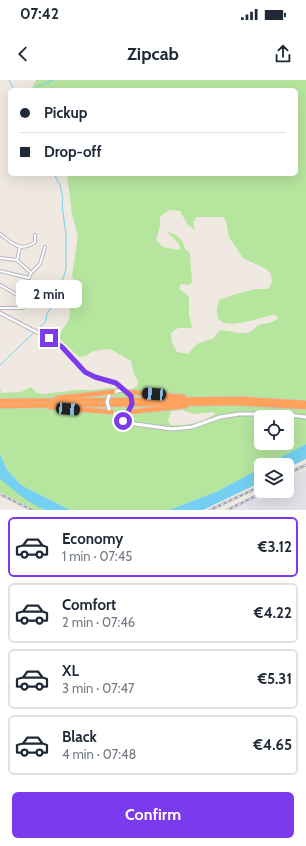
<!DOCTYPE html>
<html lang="en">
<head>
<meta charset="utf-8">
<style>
  body { margin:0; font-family:Cabin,sans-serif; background:#f2f2f3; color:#1f2937; height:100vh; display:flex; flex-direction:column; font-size:15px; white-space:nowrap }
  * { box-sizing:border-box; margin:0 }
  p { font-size:13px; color:#747a83 }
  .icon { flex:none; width:22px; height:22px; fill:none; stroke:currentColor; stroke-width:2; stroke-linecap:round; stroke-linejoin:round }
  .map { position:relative; height:430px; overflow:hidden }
  .details { display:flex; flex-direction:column; background:#fff; flex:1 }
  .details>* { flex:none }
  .banner { position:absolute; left:8px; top:8px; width:290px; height:88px; border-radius:6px; box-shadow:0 4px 16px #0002; display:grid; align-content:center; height:88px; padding:0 12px; background:#fff }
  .tools { position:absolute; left:254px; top:330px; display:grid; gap:8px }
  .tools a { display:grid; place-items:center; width:40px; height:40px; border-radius:6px; background:#fff; box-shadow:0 4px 16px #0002; font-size:20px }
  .end { position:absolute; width:18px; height:18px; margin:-9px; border:5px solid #7c3aed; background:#fff; box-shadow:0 0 0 2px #fff }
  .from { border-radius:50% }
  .bubble { position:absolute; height:28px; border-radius:6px; background:#fff; box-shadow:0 4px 16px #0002; font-size:13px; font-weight:700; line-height:28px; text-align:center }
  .car { position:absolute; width:12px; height:24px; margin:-12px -6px; border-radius:5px; box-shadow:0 0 3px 1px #0007; background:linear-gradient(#222 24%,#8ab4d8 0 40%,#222 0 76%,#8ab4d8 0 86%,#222 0) }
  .banner b { display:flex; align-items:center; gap:14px; height:38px; font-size:15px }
  .banner b+b { border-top:1px solid #e0e1e3 }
  .banner i { width:10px; height:10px; background:#1f2937 }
  ul { padding:7px 0 0; list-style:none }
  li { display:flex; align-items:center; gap:12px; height:60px; margin:0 8px 6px; padding:0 4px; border:2px solid #e0e1e3; border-radius:6px }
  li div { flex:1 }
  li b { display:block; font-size:15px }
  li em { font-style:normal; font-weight:700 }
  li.current { border-color:#7c3aed }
  li>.icon { width:36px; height:36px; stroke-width:1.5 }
  .action { display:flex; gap:8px; margin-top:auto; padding:8px 12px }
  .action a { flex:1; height:46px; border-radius:6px; background:#7c3aed; color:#fff; font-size:16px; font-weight:700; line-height:46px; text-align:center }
  .status { display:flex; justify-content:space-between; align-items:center; height:28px; padding:0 20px; background:#fff; direction:ltr }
  .status svg { height:11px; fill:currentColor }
  header { display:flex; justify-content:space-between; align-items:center; height:52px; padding:0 12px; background:#fff; font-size:18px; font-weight:700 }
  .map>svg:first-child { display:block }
  .industrial { fill:#e3e1e8 }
  .green { fill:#b6e59e; fill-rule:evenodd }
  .water { fill:#75cff0 }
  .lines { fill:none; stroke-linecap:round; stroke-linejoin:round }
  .stream { stroke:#75cff0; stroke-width:1 }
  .minor-casing { stroke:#b4b7c1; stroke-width:4 }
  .tertiary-casing { stroke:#b4b7c1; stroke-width:4.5 }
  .secondary-casing { stroke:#b4b7c1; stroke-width:5 }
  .motorway-casing { stroke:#c9c9c9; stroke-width:6 }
  .minor { stroke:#fff; stroke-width:2 }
  .tertiary { stroke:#fff; stroke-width:2.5 }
  .secondary { stroke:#fff; stroke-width:3 }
  .motorway { stroke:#ffa35c; stroke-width:4.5 }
  .rail-casing { stroke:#a3a6b8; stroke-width:2.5 }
  .rail { stroke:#fff; stroke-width:1; stroke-dasharray:3; stroke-linecap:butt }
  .secondary-bridge-casing { stroke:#b4b7c1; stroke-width:5; stroke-linecap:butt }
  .secondary-bridge { stroke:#fff; stroke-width:3 }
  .route { stroke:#7c3aed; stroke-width:5 }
</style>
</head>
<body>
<div class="status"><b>07:42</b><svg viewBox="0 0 49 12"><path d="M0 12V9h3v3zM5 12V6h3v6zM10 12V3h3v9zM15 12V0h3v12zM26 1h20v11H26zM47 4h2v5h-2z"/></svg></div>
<header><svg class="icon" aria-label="back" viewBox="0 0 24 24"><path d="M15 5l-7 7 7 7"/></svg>Zipcab<svg class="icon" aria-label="share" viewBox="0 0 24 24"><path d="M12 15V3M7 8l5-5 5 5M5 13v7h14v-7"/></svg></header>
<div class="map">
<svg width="306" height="430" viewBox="0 0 306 430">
  <rect width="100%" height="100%" fill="#efe9e1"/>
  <polygon class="industrial" points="305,390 306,391 306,430 229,430 269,411 287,411 287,398"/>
  <g class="green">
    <path d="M36,0H306V364L266,385H261V388L218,411L169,430H70L21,405L7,390L0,374V307L1,313L21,312L31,307L36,313L43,314L77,310H93L108,308L132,309L137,306L138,301L134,294L131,281L112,270L106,269L94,271L85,276L79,277L60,259C59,251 66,246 69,239C71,233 69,227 69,220C69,209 78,209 72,196L78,156L72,135L67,94H296V10H31ZM169,130L180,131L188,145L195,150L193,143L196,137H223L226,141L229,157L243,178L266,189L271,194L272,202L268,209H256L236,214L219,220C218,224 216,231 217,235C221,254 261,236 274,235L278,237L277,239C271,244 265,243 259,245C253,248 252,253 245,253C236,254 228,249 219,251L214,258L197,264L188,274L177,272L172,263L171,253L178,248H191L192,246L189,235V217L179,208L181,204L188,205L192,203L190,173L185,169L183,162L176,155L166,151L179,164L180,168L178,170L163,167L156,160L160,146V137ZM183,330L193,334L214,332L215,334C203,343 186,346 171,345L168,341L171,331ZM261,337H287V363H261Z"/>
    <polygon points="0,399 37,426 46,430 35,430 0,412"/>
  </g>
  <g class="water">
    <polygon points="306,364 306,379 287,388 287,385 266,385"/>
    <path d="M0,374L7,390L21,405L70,430C62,430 55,430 47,430C34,428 11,408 0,399Z"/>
    <polygon points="261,388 261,402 203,430 169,430 218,411"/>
  </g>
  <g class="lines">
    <g class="stream">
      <polyline points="9,0 14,10"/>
      <polyline points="33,10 38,6 54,0"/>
      <polyline points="0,285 46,241 47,234 57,218 66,189 66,155 62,125 63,119 60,105 54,94"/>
    </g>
    <g class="minor-casing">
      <g id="minor">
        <path d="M0,154C13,163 20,173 35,162V155"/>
        <polyline points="20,167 17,180 31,193"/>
        <polyline points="0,178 17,180"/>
        <polyline points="0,191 29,198 31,193 40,184 45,167"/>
        <polyline points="0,205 23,218 23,228 0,228"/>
      </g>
    </g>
    <g class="tertiary-casing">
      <polyline id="tertiary" points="0,233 54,261 62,267 85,292 95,297 114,302 124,310"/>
    </g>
    <g class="secondary-casing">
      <g id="secondary">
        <polyline points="111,313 121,310 128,313"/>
        <polyline points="111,331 128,343 172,349 192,347 220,337 239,334 280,334 306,337"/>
        <polyline points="117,335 124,334 128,331"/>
      </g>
    </g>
    <g class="motorway-casing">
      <g id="motorway">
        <polyline points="127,312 184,317"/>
        <polyline points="57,318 113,312"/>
        <polyline points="0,321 244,319 306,323"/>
        <polyline points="0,326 235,323 306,327"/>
        <polyline points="50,327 112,332"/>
        <polyline points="128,332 186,326"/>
      </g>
    </g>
    <use href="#minor" class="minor"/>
    <use href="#tertiary" class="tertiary"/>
    <use href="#secondary" class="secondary"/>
    <use href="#motorway" class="motorway"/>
    <g class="rail-casing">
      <g id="rail">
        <polyline points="287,394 306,385"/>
        <polyline points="0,414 32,430"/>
        <polyline points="210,430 261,406"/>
        <polyline points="227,430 266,411"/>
      </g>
    </g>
    <use href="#rail" class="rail"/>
    <g class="secondary-bridge-casing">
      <g id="secondary-bridge">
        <polyline points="109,316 107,322 109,329"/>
        <polyline points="131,316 132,324 131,328"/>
      </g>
    </g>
    <use href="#secondary-bridge" class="secondary-bridge"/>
  </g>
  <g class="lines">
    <polyline class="route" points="49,258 62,267 85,292 95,297 116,303 131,316 132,324 128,332 124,334 123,341"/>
  </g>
</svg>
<div class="tools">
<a><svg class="icon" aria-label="locate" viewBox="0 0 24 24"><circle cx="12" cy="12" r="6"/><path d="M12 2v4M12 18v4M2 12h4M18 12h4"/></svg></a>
<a><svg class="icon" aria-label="layers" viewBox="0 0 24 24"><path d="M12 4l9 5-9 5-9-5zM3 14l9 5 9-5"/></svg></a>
</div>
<i class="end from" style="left:123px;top:341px"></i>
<i class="end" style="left:49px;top:258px"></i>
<div class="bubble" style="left:16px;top:200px;width:66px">2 min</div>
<i class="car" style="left:154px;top:314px;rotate:274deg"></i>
<i class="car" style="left:68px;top:329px;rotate:95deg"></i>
<div class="banner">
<b><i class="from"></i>Pickup</b>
<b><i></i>Drop-off</b>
</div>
</div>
<section class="details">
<ul>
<li class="current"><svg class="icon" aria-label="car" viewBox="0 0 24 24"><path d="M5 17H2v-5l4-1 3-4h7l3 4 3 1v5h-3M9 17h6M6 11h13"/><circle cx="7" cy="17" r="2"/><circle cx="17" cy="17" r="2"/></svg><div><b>Economy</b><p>1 min · 07:45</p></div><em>€3.12</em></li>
<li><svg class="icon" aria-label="car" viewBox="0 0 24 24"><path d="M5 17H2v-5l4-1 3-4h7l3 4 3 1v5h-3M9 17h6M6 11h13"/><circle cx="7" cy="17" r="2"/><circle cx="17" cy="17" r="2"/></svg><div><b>Comfort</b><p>2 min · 07:46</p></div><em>€4.22</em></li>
<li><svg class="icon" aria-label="car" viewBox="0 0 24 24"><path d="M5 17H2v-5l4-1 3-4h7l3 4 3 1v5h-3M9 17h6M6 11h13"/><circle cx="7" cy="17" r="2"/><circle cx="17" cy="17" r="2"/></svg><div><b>XL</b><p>3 min · 07:47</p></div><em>€5.31</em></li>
<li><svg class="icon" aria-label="car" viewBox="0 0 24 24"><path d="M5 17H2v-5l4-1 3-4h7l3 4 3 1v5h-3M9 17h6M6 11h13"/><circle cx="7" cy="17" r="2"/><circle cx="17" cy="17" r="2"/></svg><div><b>Black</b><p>4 min · 07:48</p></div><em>€4.65</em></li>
</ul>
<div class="action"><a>Confirm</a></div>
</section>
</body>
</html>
